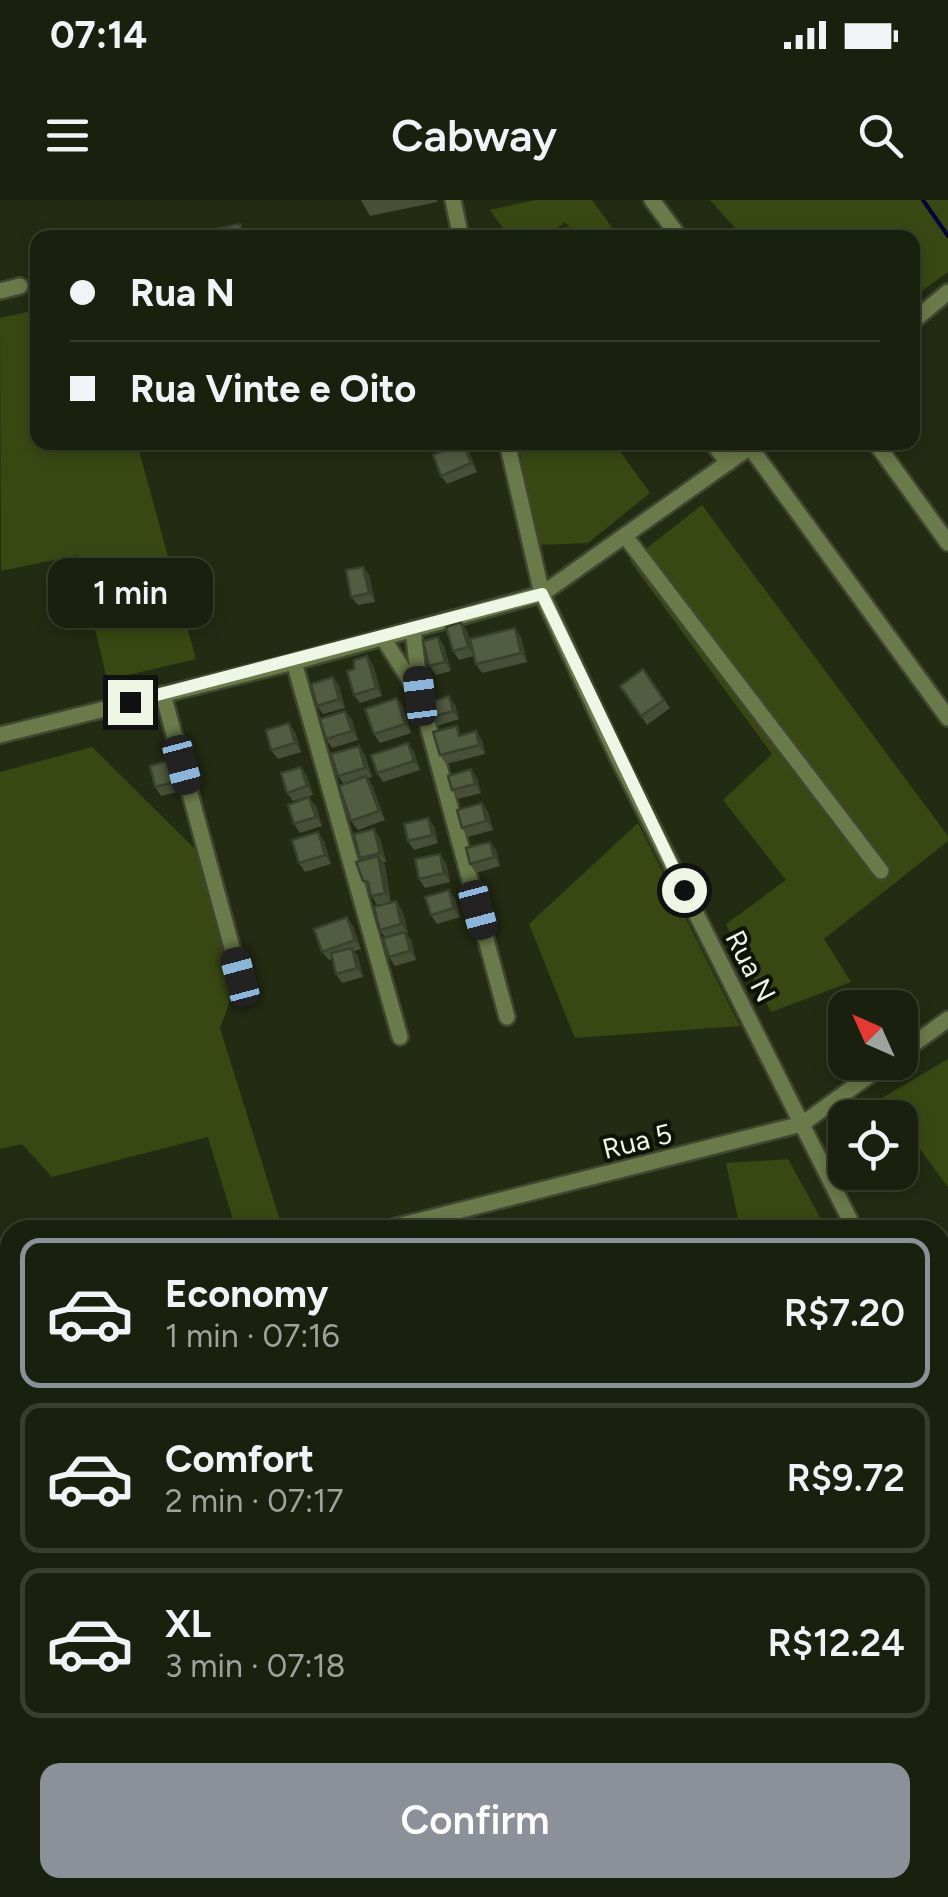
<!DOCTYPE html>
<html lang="en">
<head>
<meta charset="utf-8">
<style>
  body { margin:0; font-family:Figtree,sans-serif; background:#232817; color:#f1f3f6; height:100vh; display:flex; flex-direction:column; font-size:38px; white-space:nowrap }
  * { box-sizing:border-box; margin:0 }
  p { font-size:32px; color:#9fa39e }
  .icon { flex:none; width:55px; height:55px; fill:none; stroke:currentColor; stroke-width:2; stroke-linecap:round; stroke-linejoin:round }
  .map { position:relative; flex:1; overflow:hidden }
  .side { position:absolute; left:0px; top:1020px; width:950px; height:678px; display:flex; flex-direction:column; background:#1a200e; border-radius:30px 30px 0 0; box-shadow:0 5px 15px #0003,0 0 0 2px #383e2e }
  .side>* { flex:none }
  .guide { position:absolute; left:30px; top:30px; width:890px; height:220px; border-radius:20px; box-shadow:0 5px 15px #0003,0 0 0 2px #383e2e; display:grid; align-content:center; height:220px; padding:0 40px; background:#1a200e }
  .needle { width:65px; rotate:315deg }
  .controls { position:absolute; left:828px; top:790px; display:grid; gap:20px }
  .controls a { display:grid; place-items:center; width:90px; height:90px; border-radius:20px; background:#1a200e; box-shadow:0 5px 15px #0003,0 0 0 2px #383e2e; font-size:50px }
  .end { position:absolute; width:45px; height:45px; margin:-22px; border:12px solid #f0f6e6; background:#111; box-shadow:0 0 0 5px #111 }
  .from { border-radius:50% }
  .bubble { position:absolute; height:70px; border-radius:20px; background:#1a200e; box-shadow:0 5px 15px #0003,0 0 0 2px #383e2e; font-size:32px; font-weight:600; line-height:70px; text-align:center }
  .car { position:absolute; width:30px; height:60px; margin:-30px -15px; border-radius:12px; box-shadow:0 0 8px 2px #0007; background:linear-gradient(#222 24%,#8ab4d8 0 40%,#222 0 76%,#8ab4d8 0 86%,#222 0) }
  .guide b { display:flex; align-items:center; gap:35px; height:95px; font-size:38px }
  .guide b+b { border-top:2px solid #383e2e }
  .guide i { width:25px; height:25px; background:#f1f3f6 }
  ul { padding:18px 0 0; list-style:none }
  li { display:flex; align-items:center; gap:30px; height:150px; margin:0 20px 15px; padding:0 20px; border:5px solid #383e2e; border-radius:20px }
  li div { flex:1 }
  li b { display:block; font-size:38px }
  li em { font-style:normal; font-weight:600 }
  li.on { border-color:#8c9099 }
  li>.icon { width:90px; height:90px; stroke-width:1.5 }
  .button { display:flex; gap:20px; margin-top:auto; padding:20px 40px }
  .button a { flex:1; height:115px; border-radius:20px; background:#8c9099; color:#fff; font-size:40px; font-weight:600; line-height:115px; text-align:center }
  .status { display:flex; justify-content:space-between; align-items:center; height:70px; padding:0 50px; background:#1a200e; direction:ltr }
  .status svg { height:28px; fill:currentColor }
  header { display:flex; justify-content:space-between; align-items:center; height:130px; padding:0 40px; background:#1a200e; font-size:45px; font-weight:600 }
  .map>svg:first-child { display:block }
  .green { fill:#394813 }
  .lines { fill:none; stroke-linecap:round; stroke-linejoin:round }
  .stream { stroke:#000437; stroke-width:4 }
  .minor-casing { stroke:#404730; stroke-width:20 }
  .minor { stroke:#6a7a4a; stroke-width:15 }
  .wall { fill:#474f37 }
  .shaded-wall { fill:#39402d }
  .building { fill:#525c40; stroke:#39402d; stroke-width:2.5 }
  .route { stroke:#f0f6e6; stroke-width:12 }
  .labels { text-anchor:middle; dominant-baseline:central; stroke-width:8; stroke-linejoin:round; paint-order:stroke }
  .street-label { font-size:28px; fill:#f0f6e6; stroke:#0e1207 }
</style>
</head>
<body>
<div class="status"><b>07:14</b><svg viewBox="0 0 49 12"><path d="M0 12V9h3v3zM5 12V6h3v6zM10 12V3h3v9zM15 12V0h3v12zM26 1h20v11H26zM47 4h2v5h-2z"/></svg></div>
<header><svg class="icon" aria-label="menu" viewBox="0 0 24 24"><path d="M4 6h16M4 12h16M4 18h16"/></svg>Cabway<svg class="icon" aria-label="search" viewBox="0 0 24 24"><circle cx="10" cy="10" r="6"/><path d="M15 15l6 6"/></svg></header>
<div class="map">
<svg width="948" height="1697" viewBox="0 0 948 1697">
  <rect width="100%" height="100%" fill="#232b12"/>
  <g class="green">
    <polygon points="535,0 592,0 619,37 578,37 565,22 546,37 509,37 490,10"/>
    <polygon points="710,0 948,0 948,72 913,97 912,38 743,37"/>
    <polygon points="37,110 38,242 137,243 196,459 107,480 78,355 1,371 0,118"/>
    <polygon points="518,243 614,243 650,293 588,343 539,345"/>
    <polygon points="702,305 948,636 948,641 824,739 851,782 771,812 726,724 786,680 723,600 772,554 630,361"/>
    <polygon points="92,547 196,650 236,785 220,828 283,1030 236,1030 208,937 52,977 22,944 0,949 0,572"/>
    <polygon points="638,623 740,826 575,838 529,724"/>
    <polygon points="948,859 948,987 882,898"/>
    <polygon points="788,959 827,1030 713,1030 738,1019 726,963"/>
  </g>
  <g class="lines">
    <g class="stream">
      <polyline points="923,0 948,36"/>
      <polyline points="302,1688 305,1697"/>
    </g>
    <g class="minor-casing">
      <g id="minor">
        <polyline points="453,0 461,38"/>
        <polyline points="652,0 680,38"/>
        <polyline points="567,37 567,38"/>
        <polyline points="0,91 20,86"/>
        <polyline points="912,122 948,92"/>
        <polyline points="507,242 542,394 617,556 855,1030"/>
        <polyline points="712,242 728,263"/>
        <polyline points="875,242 948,343"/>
        <polyline points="750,247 948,518"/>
        <polyline points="625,336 881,671"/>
        <polyline points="413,429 420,492"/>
        <polyline points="383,438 420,496 507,817"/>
        <polyline points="294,462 400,837"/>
        <polyline points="163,494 240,777"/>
        <polyline points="0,535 294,462 542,394 757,242"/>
        <polyline points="900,854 948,819"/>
        <polyline points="382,1030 802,924 888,862"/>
        <polyline points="0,1125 10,1122"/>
        <polyline points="940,1172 948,1166"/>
        <polyline points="940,1202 948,1218"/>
        <polyline points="0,1362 10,1401"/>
        <polyline points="0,1415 10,1412"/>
        <polyline points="940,1463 948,1461"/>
        <polyline points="84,1688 86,1697"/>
        <polyline points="476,1688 478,1697"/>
        <polyline points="19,1697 59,1688"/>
      </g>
    </g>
    <use href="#minor" class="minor"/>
  </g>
  <g class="wall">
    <polygon points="361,0 437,0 437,2 370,16"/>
    <polygon points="197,242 222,242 223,249 203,252"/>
    <polygon points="463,243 469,252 477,272 447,284 441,276"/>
    <polygon points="363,367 369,375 375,402 358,405 351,397"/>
    <polygon points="461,422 467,431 474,456 459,460 453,451"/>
    <polygon points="438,437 444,446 451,471 436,475 429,466"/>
    <polygon points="521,437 527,462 482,473 476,464"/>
    <polygon points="373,465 382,496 360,503 354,495"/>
    <polygon points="643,469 670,508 647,525 620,486"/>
    <polygon points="333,477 339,486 345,508 323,514 317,506"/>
    <polygon points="397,498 403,507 411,533 380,543 374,534"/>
    <polygon points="455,505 459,519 437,526 431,517"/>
    <polygon points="345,511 352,520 358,540 332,548 326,539"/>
    <polygon points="476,531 482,540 485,554 446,564 440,555 463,535"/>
    <polygon points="295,532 301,552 278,559 271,550"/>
    <polygon points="408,543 414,552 420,570 383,582 377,573"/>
    <polygon points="359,546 365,555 372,577 368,578 372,585 385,620 358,630 351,621 344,584 338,576"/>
    <polygon points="176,569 181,591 161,596 155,587"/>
    <polygon points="471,569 477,578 481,593 458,599 452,590"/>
    <polygon points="307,576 313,595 293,601 287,593"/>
    <polygon points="482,603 488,612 493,630 468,637 462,628"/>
    <polygon points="316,606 322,626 300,633 294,624"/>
    <polygon points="434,626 438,643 414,650 408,641"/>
    <polygon points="380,638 386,662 383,662 385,665 391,702 377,705 363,681 361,660 360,658"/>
    <polygon points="324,641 331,664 305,672 299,663"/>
    <polygon points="490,642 496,650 500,666 476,673 470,664"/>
    <polygon points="440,654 446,663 450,682 425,688 419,679"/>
    <polygon points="449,690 455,699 460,717 437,724 431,715"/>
    <polygon points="396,701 402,710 408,733 406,733 411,740 416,760 395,766 389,757 385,737 380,730"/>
    <polygon points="353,726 361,749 354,751 358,757 363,777 342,783 336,774 332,759 329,760 322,752"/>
  </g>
  <g class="shaded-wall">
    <polygon points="240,24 250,38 243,38"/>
    <polygon points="463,243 469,252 477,272 471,263"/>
    <polygon points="363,367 369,375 375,402 369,393"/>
    <polygon points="461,422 467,431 474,456 468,447"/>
    <polygon points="515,428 521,437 527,462 521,453"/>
    <polygon points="438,437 444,446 451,471 445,462"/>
    <polygon points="367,456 373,465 382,496 376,488"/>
    <polygon points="333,477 339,486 345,508 339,499"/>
    <polygon points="449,496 455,505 459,519 453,511"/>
    <polygon points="397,498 403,507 411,533 405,524"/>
    <polygon points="345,511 352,520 358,540 352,531"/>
    <polygon points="289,523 295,532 301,552 295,543"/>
    <polygon points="476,531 482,540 485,554 479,545"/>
    <polygon points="408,543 414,552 420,570 414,561"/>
    <polygon points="359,546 365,555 372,577 365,568"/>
    <polygon points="170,560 176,569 181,591 175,582"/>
    <polygon points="301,567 307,576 313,595 307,586"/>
    <polygon points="471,569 477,578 481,593 475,584"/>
    <polygon points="366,576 372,585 385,620 379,611"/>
    <polygon points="309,597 316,606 322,626 316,617"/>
    <polygon points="482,603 488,612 493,630 486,621"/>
    <polygon points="428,618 434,626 438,643 432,635"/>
    <polygon points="374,629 380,638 386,662 380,653"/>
    <polygon points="318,632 324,641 331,664 325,655"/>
    <polygon points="490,642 496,650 500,666 494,657"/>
    <polygon points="440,654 446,663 450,682 444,673"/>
    <polygon points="378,656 385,665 391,702 385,693"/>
    <polygon points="449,690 455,699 460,717 454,708"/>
    <polygon points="396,701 402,710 408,733 401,724"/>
    <polygon points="347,717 353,726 361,749 355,740"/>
    <polygon points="405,732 411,740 416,760 410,751"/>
    <polygon points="352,748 358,757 363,777 357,768"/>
  </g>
  <g class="building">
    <polygon points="240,24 243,38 175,38"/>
    <polygon points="463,243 471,263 441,276 433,255"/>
    <polygon points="363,367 369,393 351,397 346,370"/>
    <polygon points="461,422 468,447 453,451 446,427"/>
    <polygon points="515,428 521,453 476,464 470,439"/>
    <polygon points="438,437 445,462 429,466 423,441"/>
    <polygon points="367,456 376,488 354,495 347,471 354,469 354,460"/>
    <polygon points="643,469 664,500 641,516 620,486"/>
    <polygon points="333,477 339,499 317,506 311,484"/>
    <polygon points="449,496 453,511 431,517 426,503"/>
    <polygon points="397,498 405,524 374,534 365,509"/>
    <polygon points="345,511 352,531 326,539 320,519"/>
    <polygon points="289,523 295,543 271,550 266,530"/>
    <polygon points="457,526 459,536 476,531 479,545 440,555 433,532"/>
    <polygon points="408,543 414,561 377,573 371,555"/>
    <polygon points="359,546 365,568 338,576 331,554"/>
    <polygon points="170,560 175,582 155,587 150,566"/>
    <polygon points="301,567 307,586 287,593 281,573"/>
    <polygon points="471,569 475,584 452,590 448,576"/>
    <polygon points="366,576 379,611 351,621 339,586"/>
    <polygon points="309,597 316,617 294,624 288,605"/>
    <polygon points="482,603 486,621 462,628 457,610"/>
    <polygon points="428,618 432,635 408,641 404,624"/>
    <polygon points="374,629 380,653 360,658 354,634"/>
    <polygon points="318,632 325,655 299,663 292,640"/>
    <polygon points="490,642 494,657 470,664 466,648"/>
    <polygon points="440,654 444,673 419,679 415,659"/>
    <polygon points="378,656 385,693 371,696 368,682 363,681 356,662"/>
    <polygon points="449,690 454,708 431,715 425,697"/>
    <polygon points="396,701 401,724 380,730 374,707"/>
    <polygon points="347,717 355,740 322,752 314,729"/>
    <polygon points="405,732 410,751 389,757 383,738"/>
    <polygon points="352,748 357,768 336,774 331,753"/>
  </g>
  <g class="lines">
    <polyline class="route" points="130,502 542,394 684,690"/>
  </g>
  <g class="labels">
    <g class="street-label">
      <text transform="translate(751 766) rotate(63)">Rua N</text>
      <text transform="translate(637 941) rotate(-14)">Rua 5</text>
    </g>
  </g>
</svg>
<div class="controls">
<a><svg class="needle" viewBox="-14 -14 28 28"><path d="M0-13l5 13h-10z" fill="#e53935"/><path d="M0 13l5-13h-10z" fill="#9fa39e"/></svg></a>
<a><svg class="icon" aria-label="locate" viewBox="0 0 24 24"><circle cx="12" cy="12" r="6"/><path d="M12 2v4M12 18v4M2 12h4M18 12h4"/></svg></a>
</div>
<i class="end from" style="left:684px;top:690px"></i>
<i class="end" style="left:130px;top:502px"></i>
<div class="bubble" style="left:48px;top:358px;width:165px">1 min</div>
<i class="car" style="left:420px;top:496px;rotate:353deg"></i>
<i class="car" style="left:182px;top:565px;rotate:165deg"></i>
<i class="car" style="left:478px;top:710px;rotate:165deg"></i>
<i class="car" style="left:240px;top:777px;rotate:345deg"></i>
<div class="guide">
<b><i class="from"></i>Rua N</b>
<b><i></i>Rua Vinte e Oito</b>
</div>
<section class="side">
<ul>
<li class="on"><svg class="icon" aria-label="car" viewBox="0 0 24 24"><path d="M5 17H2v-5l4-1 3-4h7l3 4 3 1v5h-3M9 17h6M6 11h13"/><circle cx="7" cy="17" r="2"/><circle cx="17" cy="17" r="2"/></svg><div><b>Economy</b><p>1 min · 07:16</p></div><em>R$7.20</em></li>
<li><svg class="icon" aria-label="car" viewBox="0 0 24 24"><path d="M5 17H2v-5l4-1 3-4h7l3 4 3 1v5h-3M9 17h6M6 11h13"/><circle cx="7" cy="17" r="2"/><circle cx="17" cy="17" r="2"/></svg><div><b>Comfort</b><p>2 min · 07:17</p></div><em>R$9.72</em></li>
<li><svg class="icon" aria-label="car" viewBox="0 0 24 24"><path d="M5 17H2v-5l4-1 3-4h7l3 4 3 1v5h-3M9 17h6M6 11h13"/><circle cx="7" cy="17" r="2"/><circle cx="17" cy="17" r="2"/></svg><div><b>XL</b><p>3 min · 07:18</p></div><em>R$12.24</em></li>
</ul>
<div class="button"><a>Confirm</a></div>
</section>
</div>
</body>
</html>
